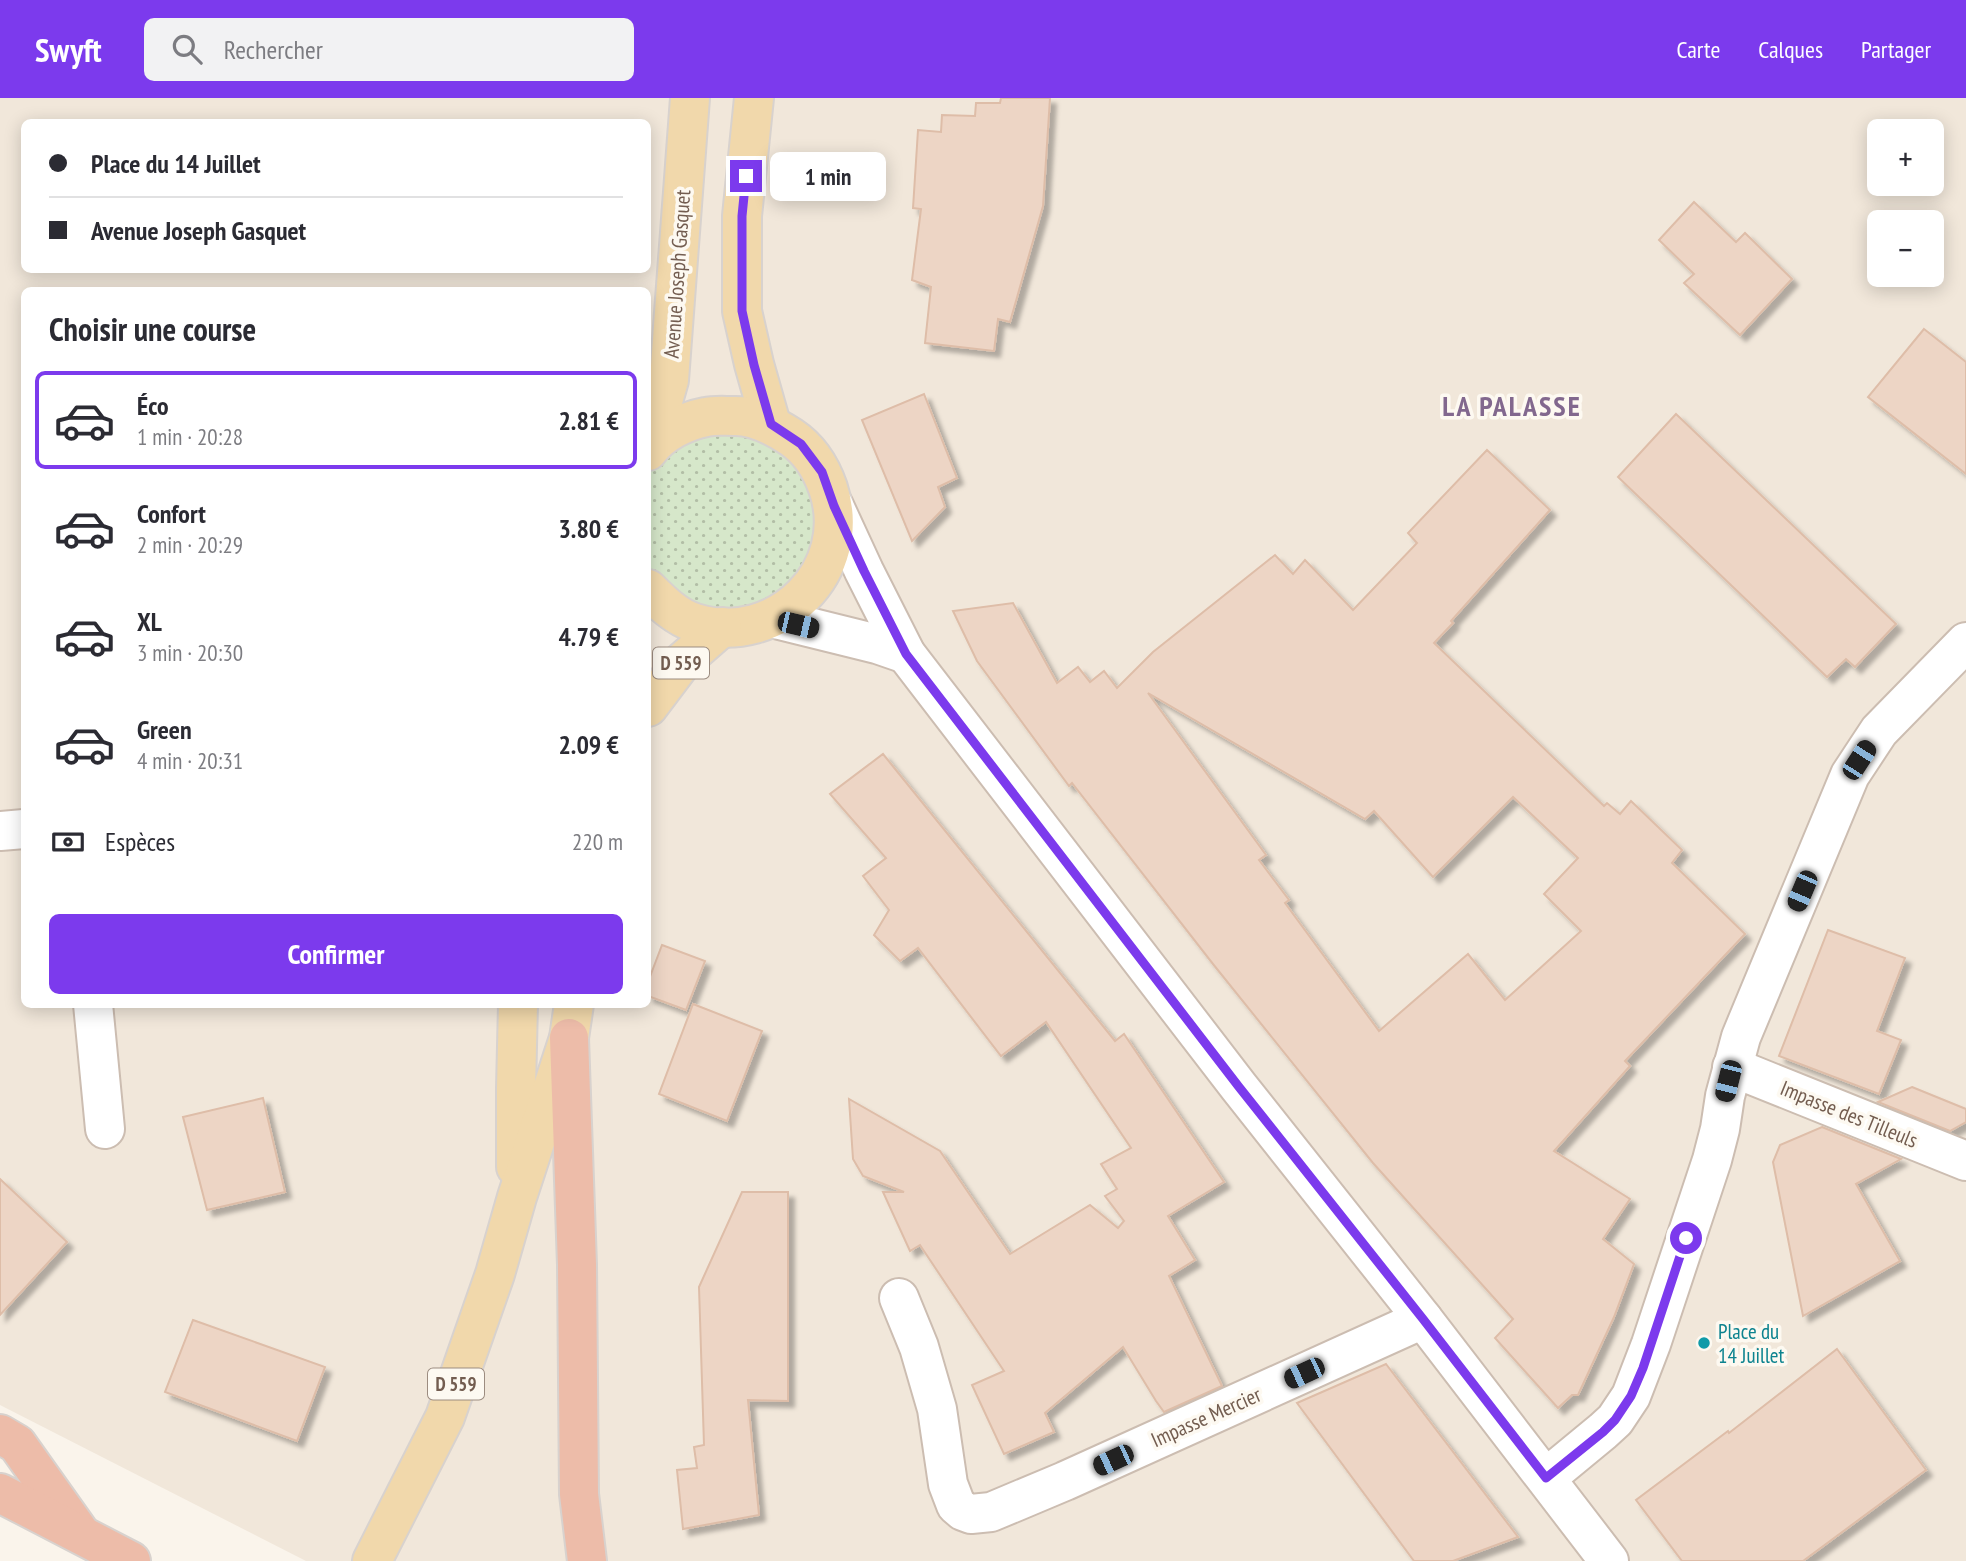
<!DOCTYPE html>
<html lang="fr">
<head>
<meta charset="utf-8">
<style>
  body { margin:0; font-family:"PT Sans Narrow",sans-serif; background:#f2f2f3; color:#2b2b33; height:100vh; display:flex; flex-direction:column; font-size:26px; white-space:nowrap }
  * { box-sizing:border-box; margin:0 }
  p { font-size:23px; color:#7c7c81 }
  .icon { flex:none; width:38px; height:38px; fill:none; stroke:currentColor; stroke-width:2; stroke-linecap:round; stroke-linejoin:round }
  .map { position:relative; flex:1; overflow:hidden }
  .details { position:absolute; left:21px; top:189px; width:630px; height:721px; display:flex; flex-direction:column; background:#fff; border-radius:10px; box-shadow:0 4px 18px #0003 }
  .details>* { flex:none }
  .hud { position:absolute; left:21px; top:21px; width:630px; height:154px; border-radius:10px; box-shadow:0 4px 18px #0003; display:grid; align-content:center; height:154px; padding:0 28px; background:#fff }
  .tools { position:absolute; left:1867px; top:21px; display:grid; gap:14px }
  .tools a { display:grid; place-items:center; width:77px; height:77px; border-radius:10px; background:#fff; box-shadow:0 4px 18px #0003; font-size:35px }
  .end { position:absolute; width:32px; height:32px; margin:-16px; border:9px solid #7c3aed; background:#fff; box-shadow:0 0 0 4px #fff }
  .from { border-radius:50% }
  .bubble { position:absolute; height:49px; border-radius:10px; background:#fff; box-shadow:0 4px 18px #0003; font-size:23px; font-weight:700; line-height:49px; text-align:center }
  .car { position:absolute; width:21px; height:42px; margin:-21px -10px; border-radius:9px; box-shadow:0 0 5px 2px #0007; background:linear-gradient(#222 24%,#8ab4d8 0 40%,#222 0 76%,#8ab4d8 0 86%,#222 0) }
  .hud b { display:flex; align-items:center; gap:24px; height:66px; font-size:26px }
  .hud b+b { border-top:2px solid #e1e1e2 }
  .hud i { width:18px; height:18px; background:#2b2b33 }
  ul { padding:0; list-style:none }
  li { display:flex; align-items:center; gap:21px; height:98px; margin:0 14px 10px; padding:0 14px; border:4px solid transparent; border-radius:10px }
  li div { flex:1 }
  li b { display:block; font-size:26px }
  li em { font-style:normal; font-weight:700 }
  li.current { border-color:#7c3aed }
  li>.icon { width:63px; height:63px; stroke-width:1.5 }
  h2 { padding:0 28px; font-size:32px; line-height:84px }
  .pay { display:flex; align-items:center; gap:18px; height:77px; padding:0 28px; font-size:26px }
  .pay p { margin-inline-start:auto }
  .action { display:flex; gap:14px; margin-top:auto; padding:14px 28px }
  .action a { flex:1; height:80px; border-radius:10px; background:#7c3aed; color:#fff; font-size:28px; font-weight:700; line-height:80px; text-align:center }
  header { display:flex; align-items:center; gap:42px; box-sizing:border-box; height:98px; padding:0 35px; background:#7c3aed; color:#fff }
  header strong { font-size:33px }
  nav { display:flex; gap:38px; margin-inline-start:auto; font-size:24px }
  .search { width:490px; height:63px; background:#f2f2f3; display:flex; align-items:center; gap:18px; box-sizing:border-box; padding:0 24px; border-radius:10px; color:#7c7c81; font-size:26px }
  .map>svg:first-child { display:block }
  .residential { fill:#f1e7da; fill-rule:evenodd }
  .grass { fill:url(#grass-dots) }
  .building { fill:#edd5c5; stroke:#debda8; stroke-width:2; fill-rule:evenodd; filter:url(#shadow) }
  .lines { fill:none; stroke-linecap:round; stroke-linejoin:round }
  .minor-casing { stroke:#ccbdb1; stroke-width:42 }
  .major-casing { stroke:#d8d2ce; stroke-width:42 }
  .highway-casing { stroke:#d8d2ce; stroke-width:42 }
  .minor { stroke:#fff; stroke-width:38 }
  .major { stroke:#f1d8ab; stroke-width:38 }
  .highway { stroke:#edbca9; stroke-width:38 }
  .route { stroke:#7c3aed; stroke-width:9 }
  .culture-dot { fill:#0f9aa8; stroke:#fdf9f1; stroke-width:2.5 }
  .labels { text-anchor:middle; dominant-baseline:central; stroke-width:7; stroke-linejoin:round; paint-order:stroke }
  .shield { fill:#fdf9f1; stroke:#9c8c80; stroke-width:2 }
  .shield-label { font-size:19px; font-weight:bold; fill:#735d50 }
  .street-label { font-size:21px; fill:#735d50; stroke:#fdf9f1 }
  .culture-label { font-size:21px; fill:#0d838f; stroke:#fdf9f1; text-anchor:start }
  .district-label { font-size:28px; font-weight:bold; letter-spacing:2px; fill:#82688e; stroke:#fdf9f1 }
</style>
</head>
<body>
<header>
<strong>Swyft</strong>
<div class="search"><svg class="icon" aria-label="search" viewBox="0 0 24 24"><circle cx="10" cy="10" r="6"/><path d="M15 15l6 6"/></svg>Rechercher</div>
<nav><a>Carte</a><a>Calques</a><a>Partager</a></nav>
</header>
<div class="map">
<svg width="1966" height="1463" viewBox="0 0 1966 1463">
  <defs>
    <pattern id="grass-dots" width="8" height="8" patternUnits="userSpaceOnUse" patternTransform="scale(1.75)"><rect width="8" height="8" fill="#d6e7ca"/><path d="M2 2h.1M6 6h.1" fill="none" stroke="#b2bea6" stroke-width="1.8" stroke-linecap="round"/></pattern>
    <filter id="shadow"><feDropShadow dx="6" dy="6" stdDeviation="2" flood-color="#0004"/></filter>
  </defs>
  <rect width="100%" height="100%" fill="#faf4eb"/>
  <path class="residential" d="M0,0H1966V1463H306L0,1307ZM24,24H648V172H24ZM1880,33H1932V86H1880ZM1880,124H1932V177H1880ZM24,192H648V906H24Z"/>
  <polygon class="grass" points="707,319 801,346 833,443 747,528 648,491 648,353"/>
  <g class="building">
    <polygon points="1001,0 1050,0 1043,108 1010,224 998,221 994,253 925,245 931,189 912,182 921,111 913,110 918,32 941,34 942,17 975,18 976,5 1000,5"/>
    <polygon points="1694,104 1736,144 1745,135 1792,181 1740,237 1684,185 1694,176 1659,142"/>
    <polygon points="1924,231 1966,264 1966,376 1868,299"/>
    <polygon points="924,296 957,380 938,389 945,409 912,443 862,322"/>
    <polygon points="1676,316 1896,526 1855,569 1846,561 1827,579 1618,379"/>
    <path d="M1487,352L1550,412L1451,523L1453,525L1434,545L1604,708L1607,705L1620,716L1631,703L1682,752L1672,765L1745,836L1625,963L1630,968L1554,1053L1630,1101L1603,1141L1634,1166L1614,1219L1578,1297H1572L1558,1310L1495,1240L1513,1221L1373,1065L1213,866L1072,685L1069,688L977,563L953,513L1013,505L1057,585L1078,569L1090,584L1104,573L1117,590L1153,554L1275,457L1293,476L1305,462L1353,512L1417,445L1408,435ZM1148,595L1365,721L1374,713L1433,779L1513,699L1578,760L1544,796L1581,833L1505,902L1468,856L1379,933L1285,805L1289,802L1259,762L1266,757Z"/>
    <polygon points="883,656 1115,943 1124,936 1224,1084 1168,1118 1195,1162 1169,1178 1222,1288 1164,1314 1156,1303 1123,1249 1045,1315 1054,1334 1004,1356 972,1287 1004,1273 920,1147 910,1153 883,1094 904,1094 863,1078 853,1061 849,1001 940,1053 1010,1156 1090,1107 1118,1130 1124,1123 1105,1098 1117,1091 1101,1066 1131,1050 1046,924 1001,958 918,850 900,863 874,837 889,812 863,778 886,760 830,696"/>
    <polygon points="1828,832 1905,860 1877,933 1901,942 1879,996 1779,958"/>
    <polygon points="662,847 705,863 686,912 648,898 648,884"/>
    <polygon points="693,906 762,933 727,1023 659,996"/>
    <polygon points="1912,989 1966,1011 1966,1024 1950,1033 1878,1004"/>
    <polygon points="263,1000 285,1094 207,1112 183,1019"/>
    <polygon points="1822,1029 1901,1061 1856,1086 1900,1163 1803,1218 1773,1064 1780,1047"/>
    <polygon points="0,1081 67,1144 0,1217"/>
    <polygon points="742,1094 788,1094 788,1303 748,1302 759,1417 683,1431 677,1372 697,1370 694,1349 704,1347 699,1189"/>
    <polygon points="193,1222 325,1269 297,1343 165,1294"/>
    <polygon points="1837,1251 1926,1372 1803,1463 1682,1463 1636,1402 1728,1333 1729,1335"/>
    <polygon points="1386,1266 1518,1439 1453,1463 1414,1463 1297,1305"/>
  </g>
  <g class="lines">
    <g class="minor-casing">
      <g id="minor">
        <polyline points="834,408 864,473 906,556 1239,989 1423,1221 1609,1463"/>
        <polyline points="772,520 877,546 906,556"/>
        <polyline points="0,733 24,731"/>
        <polyline points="93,906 105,1031"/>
        <polyline points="1732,969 1966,1063"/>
        <polyline points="899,1200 919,1249 937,1311 948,1386 956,1407 963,1413 971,1416 991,1414 1065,1383 1423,1221"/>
        <polyline points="1546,1380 1603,1333 1615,1322 1631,1298 1651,1246 1712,1062 1720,1031 1725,998 1741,939 1850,677 1879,633 1966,544"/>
      </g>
    </g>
    <g class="major-casing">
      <g id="major">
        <polyline points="754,0 742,118 742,213 754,266 771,326"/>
        <polyline points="650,349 669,282 690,0"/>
        <path d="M648,353C661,335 685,323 706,319C715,317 724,318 733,318C754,317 774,328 791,339C809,351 821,370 828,390C856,472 777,550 695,525C676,519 661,504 648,491"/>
        <polyline points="648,609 682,564 722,529"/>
        <polyline points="516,1069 516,991 518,906"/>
        <polyline points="372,1463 445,1319 495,1176 517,1099 569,940 574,906"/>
      </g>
    </g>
    <g class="highway-casing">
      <g id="highway">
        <polyline points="569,940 577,1167 579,1396 587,1463"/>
        <polyline points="0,1336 17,1346 78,1432"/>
        <polyline points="0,1395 131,1463"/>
      </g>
    </g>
    <use href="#minor" class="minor"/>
    <use href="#major" class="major"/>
    <use href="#highway" class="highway"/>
  </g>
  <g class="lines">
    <polyline class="route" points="746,78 742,118 742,213 754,267 771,326 801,346 822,374 834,408 864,473 906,556 1239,989 1423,1221 1546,1380 1603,1334 1615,1322 1631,1298 1643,1270 1686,1140"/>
  </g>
  <circle class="culture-dot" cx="1704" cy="1245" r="7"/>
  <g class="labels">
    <g class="shield">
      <rect x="653" y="549.5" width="56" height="31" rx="5"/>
      <rect x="428" y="1270.5" width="56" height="31" rx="5"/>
    </g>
    <g class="shield-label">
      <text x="681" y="565">D 559</text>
      <text x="456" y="1286">D 559</text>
    </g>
    <g class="street-label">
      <text transform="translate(677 176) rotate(-86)">Avenue Joseph Gasquet</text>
      <text transform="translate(1849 1016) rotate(22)">Impasse des Tilleuls</text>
      <text transform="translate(1206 1319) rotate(-24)">Impasse Mercier</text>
    </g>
    <g class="culture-label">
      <text x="1718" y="1233">Place du<tspan x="1718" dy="24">14 Juillet</tspan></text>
    </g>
    <g class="district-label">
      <text x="1512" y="307">LA PALASSE</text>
    </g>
  </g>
</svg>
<div class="tools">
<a>+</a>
<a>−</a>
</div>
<i class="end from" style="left:1686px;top:1140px"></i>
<i class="end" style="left:746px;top:78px"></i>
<div class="bubble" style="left:770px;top:54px;width:116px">1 min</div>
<i class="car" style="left:798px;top:527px;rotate:103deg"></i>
<i class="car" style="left:1859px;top:662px;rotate:33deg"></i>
<i class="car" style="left:1802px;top:793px;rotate:203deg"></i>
<i class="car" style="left:1728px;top:983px;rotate:194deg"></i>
<i class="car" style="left:1304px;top:1275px;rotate:245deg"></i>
<i class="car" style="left:1113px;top:1362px;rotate:245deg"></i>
<div class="hud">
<b><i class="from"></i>Place du 14 Juillet</b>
<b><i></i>Avenue Joseph Gasquet</b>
</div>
<section class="details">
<h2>Choisir une course</h2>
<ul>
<li class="current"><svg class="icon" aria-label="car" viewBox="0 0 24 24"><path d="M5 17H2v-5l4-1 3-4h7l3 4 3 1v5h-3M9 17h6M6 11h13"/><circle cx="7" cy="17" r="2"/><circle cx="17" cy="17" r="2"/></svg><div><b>Éco</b><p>1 min · 20:28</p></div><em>2.81 €</em></li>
<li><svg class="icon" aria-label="car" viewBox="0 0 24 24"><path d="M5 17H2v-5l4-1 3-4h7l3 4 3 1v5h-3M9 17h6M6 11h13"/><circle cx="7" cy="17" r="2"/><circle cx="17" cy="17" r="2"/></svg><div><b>Confort</b><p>2 min · 20:29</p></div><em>3.80 €</em></li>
<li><svg class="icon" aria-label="car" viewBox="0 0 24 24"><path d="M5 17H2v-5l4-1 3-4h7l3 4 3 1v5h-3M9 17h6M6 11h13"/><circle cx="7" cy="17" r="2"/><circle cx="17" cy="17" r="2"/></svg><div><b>XL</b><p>3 min · 20:30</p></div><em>4.79 €</em></li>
<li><svg class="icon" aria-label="car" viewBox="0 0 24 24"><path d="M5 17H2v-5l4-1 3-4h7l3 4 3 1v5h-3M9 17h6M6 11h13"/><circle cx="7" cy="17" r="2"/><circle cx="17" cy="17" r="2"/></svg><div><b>Green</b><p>4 min · 20:31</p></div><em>2.09 €</em></li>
</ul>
<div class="pay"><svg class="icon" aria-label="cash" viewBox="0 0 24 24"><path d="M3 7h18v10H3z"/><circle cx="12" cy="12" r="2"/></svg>Espèces<p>220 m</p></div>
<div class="action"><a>Confirmer</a></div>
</section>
</div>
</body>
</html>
